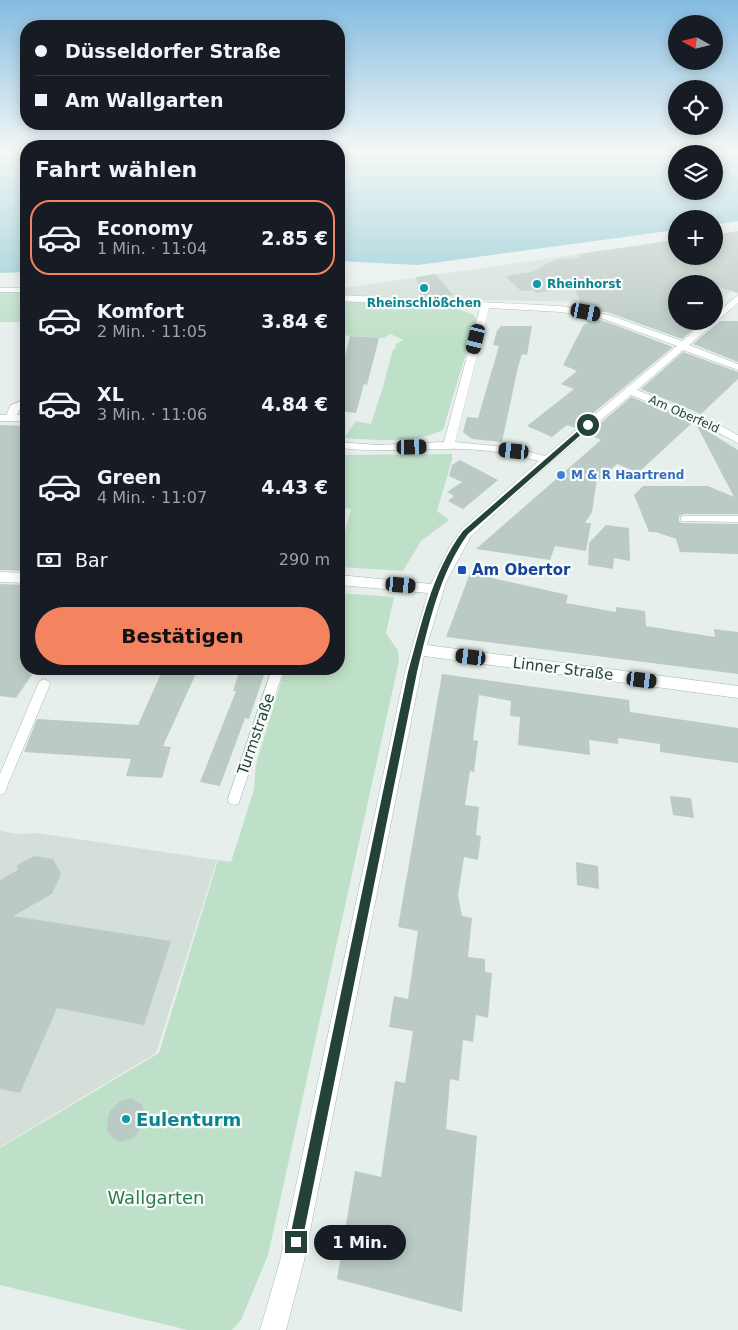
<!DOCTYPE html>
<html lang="de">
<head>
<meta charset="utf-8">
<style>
  body { margin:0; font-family:"DejaVu Sans",sans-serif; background:#20242c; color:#f1f3f6; height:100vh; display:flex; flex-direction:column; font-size:19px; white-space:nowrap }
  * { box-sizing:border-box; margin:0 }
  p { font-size:16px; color:#9ea1a6 }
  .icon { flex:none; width:28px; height:28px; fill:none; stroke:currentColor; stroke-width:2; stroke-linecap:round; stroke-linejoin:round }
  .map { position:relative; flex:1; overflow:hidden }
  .sheet { position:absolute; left:20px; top:140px; width:325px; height:535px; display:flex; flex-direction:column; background:#171b24; border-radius:20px; box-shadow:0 2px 12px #0003 }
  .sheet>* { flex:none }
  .top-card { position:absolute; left:20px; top:20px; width:325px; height:110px; border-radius:20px; box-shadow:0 2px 12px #0003; display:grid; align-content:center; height:110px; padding:0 15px; background:#171b24 }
  .needle { width:32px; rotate:278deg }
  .buttons { position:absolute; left:668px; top:15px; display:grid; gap:10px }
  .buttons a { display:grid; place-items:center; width:55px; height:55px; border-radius:50%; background:#171b24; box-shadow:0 2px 12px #0003; font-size:25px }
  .end { position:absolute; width:22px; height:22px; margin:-11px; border:6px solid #24423a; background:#fff; box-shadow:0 0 0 2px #fff }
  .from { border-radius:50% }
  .bubble { position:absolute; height:35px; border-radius:18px; background:#171b24; box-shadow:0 2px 12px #0003; font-size:16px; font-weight:700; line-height:35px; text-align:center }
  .car { position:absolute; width:15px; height:30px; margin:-15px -8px; border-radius:6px; box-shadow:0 0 4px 1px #0007; background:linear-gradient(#222 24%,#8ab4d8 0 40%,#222 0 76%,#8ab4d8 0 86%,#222 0) }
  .top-card b { display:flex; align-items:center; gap:18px; height:48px; font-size:19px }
  .top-card b+b { border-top:1px solid #363941 }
  .top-card i { width:12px; height:12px; background:#f1f3f6 }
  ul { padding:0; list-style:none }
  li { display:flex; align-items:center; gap:15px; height:75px; margin:0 10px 8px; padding:0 5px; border:2px solid transparent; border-radius:20px }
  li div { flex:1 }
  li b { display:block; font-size:19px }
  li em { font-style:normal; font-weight:700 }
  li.active { border-color:#f4845f }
  li>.icon { width:45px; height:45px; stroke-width:1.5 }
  h2 { padding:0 15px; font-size:22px; line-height:60px }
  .pay { display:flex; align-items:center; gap:12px; height:55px; padding:0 15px; font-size:19px }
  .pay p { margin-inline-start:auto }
  .cta { display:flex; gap:10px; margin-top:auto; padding:10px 15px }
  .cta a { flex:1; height:58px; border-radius:30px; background:#f4845f; color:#111; font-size:20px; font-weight:700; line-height:58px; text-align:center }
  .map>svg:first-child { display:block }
  .built { fill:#d4dfda }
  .green { fill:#bfe0c8 }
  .water { fill:#8ec9d4; fill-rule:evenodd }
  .building { fill:#bbcac4 }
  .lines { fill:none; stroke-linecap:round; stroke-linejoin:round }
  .service-casing { stroke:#a8b8b2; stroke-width:1 }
  .pedestrian-casing { stroke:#a8b8b2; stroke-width:1 }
  .minor-casing { stroke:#a8b8b2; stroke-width:1 }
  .service { fill:#fff; fill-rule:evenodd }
  .pedestrian { fill:#fff; fill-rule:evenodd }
  .minor { fill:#fff; fill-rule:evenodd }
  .route { fill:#24423a }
  .culture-dot { fill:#0f9aa8; stroke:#f7fbf9; stroke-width:2 }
  .shop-dot { fill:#3f7fe0; stroke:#f7fbf9; stroke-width:2 }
  .transit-dot { fill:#1a4fb4; stroke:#f7fbf9; stroke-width:2 }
  .labels { text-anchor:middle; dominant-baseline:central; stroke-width:4.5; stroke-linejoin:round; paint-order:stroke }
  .far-culture-label { font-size:12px; font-weight:bold; fill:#0d838f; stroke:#f7fbf9; text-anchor:start }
  .far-street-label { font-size:12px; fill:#24423a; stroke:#f7fbf9 }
  .far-shop-label { font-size:12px; font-weight:bold; fill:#366cbe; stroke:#f7fbf9; text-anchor:start }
  .transit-label { font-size:15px; font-weight:bold; fill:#164399; stroke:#f7fbf9; text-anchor:start }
  .street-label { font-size:15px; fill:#24423a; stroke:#f7fbf9 }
  .near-culture-label { font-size:18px; font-weight:bold; fill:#0d838f; stroke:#f7fbf9; text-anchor:start }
  .near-park-label { font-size:18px; fill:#2d7a4b; stroke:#f7fbf9 }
</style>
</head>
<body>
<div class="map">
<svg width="738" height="1330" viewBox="0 0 738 1330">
  <rect width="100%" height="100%" fill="#e6efeb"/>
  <g class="built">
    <polygon points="738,231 732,291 719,298 714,305 714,284 676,284 676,321 688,326 602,302 422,299 344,295 342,292 344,288 676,240 676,256 714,256 714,235"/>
    <polygon points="0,831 18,834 37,833 217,860 156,1053 0,1147"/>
  </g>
  <g class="green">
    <rect x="0" y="291" width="26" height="31"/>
    <path d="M339,301L450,306L474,315L476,320L443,430C412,444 377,440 344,438L356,421L371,424L383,387L393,349H395L396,344L403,340L391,334L383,338L339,335Z"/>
    <polygon points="452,454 452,460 437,511 449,520 421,541 403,571 339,567 339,554 351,509 339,507 339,493 345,455"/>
    <polygon points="339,593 394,597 386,633 398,651 399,661 268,1255 241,1320 232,1330 188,1330 0,1285 0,1148 159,1053 218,860 231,862 254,790 256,764 285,669 339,669"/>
  </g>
  <g class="water">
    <polygon points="0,152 26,152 26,272 0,273"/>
    <path d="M339,152H738V221L714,225V219H676V230L418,265L339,261ZM676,154H714V191H676Z"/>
  </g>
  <g class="building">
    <polygon points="738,231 738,293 705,282 676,282 676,321 703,321 682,339 610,313 582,308 575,287 536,293 533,290 521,291 505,276 531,272 556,259 579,258 578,254 676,240 676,256 714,256 714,235"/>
    <polygon points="435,274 453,295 444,296 444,298 421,297 416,277"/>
    <polygon points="586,318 604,321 673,347 575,428 567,425 552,437 527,426 574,389 561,384 577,371 563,365 584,324 588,324"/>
    <polygon points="720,321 738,321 738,362 693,344"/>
    <polygon points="501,326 532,326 527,355 522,354 518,367 502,442 472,439 463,432 467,417 478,418 499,346 493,345 497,331"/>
    <polygon points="350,336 379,338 367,385 364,384 356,413 339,411 339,381"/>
    <polygon points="683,352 738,372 738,379 701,414 641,389"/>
    <polygon points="631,397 693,422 638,473 617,464 600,480 597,479 592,512 585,523 591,523 586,551 555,546 550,560 476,549 601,440 588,434"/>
    <polygon points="696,424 738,450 738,514 684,514 679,516 679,521 681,523 738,524 738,554 680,552 676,539 656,532 649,532 634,495 643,486 708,486 734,497"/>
    <polygon points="0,425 26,426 26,478 19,488 26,488 26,571 0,570"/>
    <polygon points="460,460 498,480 463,509 448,501 454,496 447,492 462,482 449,476 452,465"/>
    <polygon points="606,525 629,528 630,561 614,558 613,569 588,565 589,543"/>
    <polygon points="470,573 568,595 566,603 616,612 616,607 645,611 646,626 715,637 714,629 738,632 738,674 446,637"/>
    <polygon points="0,584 26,585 26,669 36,669 16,698 0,696"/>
    <polygon points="163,669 198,669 163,746 171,747 162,778 126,776 131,759 24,752 37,719 138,725"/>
    <polygon points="240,669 266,669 249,719 245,718 220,786 200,782 236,691 233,691"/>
    <polygon points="442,674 629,700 630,712 738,728 738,763 660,752 660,744 618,738 618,744 589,740 590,755 518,745 520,717 510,716 511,701 479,695 473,740 478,741 474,772 470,771 465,805 479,807 476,835 481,836 478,860 464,857 458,895 462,916 472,918 468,957 485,959 485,972 492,973 488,1018 476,1015 473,1042 463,1040 459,1081 450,1079 446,1129 477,1136 462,1312 337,1279 355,1171 381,1177 395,1081 405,1083 413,1031 389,1027 394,996 408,999 418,931 398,927"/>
    <polygon points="670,796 691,798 694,818 673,815"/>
    <polygon points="34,856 53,859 61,874 52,894 13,916 171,941 144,1025 57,1008 20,1093 0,1089 0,880 18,870 17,865"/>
    <polygon points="576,862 598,866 599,889 577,885"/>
    <polygon points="132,1098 143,1106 144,1122 137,1134 132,1139 120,1142 115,1140 107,1131 108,1117 110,1111 120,1101"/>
  </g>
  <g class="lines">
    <g class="service-casing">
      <g id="service">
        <rect x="0" y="288" width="26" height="4"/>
        <polygon points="684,516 738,516 738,522 681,521 681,517"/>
        <polygon points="272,669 284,669 240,799 239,803 234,805 229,803 228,799"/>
        <polygon points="44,679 48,681 50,684 6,789 5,793 0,795 0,774 38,684 40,681"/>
      </g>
    </g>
    <g class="pedestrian-casing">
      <polygon id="pedestrian" points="0,572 26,573 26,583 0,582"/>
    </g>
    <g class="minor-casing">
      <g id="minor">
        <path d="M339,295L561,306L609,315L682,341L706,321H714V315L738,295V303L689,345L738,364V370L683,350L637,390L710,420L738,435V443L702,424L631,395L551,462L471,536L446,582L427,645L738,686V698L424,656L304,1261L286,1330H260L280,1261L405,672L428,593L339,585V575L431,584L449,548L461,530L539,461C509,453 477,448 447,449C410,449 375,452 339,448V442L377,445L444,442L480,308L339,301ZM489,308L561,312L604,319L677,346L545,456L514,448L455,442Z"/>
        <polygon points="26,399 26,406 19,410 17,415 26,415 26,421 0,421 0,415 6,415 11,405"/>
      </g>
    </g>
    <use href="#service" class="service"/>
    <use href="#pedestrian" class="pedestrian"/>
    <use href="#minor" class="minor"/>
  </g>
  <linearGradient id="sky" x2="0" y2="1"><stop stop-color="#84bce0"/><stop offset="0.45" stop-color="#f4f8f6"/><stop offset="1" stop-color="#f4f8f6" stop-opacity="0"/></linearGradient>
  <rect width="738" height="338" fill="url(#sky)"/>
  <path class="route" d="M586,424L592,425L468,534C439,574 429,624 417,672L302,1242L301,1246L296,1248L291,1246L289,1242L408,672C422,623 432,572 463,531Z"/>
  <g class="culture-dot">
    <circle cx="537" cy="284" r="5"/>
    <circle cx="424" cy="288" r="5"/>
    <circle cx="126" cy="1119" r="5"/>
  </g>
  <circle class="shop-dot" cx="561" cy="475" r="5"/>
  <rect class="transit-dot" x="457" y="565" width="10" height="10" rx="2.5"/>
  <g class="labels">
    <g class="far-culture-label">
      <text x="547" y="284">Rheinhorst</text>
      <text x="424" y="303" text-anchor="middle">Rheinschlößchen</text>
    </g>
    <g class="far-street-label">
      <text transform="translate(684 414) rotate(24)">Am Oberfeld</text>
    </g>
    <g class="far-shop-label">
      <text x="571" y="475">M &amp; R Haartrend</text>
    </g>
    <g class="transit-label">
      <text x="472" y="570">Am Obertor</text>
    </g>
    <g class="street-label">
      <text transform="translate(563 669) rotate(7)">Linner Straße</text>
      <text transform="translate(256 734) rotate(-71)">Turmstraße</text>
    </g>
    <g class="near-culture-label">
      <text x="136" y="1119">Eulenturm</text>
    </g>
    <g class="near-park-label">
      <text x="156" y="1197">Wallgarten</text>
    </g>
  </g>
</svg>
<div class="buttons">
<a><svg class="needle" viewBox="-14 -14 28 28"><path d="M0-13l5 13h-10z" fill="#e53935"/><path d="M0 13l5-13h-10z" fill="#9ea1a6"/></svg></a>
<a><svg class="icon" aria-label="locate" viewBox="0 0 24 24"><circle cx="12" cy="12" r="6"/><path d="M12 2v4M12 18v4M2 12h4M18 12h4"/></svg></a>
<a><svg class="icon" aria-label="layers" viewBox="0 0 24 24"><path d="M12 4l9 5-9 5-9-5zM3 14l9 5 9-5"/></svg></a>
<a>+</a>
<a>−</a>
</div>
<i class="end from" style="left:588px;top:425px"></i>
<i class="end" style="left:296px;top:1242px"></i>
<div class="bubble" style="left:314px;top:1225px;width:92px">1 Min.</div>
<i class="car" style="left:586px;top:312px;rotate:101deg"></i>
<i class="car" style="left:476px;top:339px;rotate:194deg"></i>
<i class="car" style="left:412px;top:447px;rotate:89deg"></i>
<i class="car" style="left:514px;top:451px;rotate:276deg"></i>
<i class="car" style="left:401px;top:585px;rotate:95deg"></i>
<i class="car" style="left:471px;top:657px;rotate:277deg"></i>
<i class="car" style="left:642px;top:680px;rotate:97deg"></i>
<div class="top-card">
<b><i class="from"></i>Düsseldorfer Straße</b>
<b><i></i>Am Wallgarten</b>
</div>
<section class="sheet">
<h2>Fahrt wählen</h2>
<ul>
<li class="active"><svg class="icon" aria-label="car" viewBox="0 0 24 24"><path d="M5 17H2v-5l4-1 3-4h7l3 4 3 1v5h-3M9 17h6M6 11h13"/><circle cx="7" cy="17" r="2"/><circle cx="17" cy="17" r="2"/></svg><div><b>Economy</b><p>1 Min. · 11:04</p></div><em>2.85 €</em></li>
<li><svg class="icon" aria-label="car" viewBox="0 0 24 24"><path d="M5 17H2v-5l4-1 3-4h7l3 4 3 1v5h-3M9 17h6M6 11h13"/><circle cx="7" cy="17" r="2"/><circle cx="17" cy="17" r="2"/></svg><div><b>Komfort</b><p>2 Min. · 11:05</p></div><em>3.84 €</em></li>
<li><svg class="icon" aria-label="car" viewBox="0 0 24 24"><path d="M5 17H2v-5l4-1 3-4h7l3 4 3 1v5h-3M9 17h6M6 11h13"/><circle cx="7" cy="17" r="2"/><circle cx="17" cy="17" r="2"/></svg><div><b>XL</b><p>3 Min. · 11:06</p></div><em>4.84 €</em></li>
<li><svg class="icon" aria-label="car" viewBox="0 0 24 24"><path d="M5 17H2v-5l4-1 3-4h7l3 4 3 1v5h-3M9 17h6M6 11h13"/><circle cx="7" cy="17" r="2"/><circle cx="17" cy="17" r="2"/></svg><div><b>Green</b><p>4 Min. · 11:07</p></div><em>4.43 €</em></li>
</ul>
<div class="pay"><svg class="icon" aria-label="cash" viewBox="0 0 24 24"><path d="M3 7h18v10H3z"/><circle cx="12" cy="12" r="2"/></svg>Bar<p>290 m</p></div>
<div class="cta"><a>Bestätigen</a></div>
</section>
</div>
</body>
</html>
